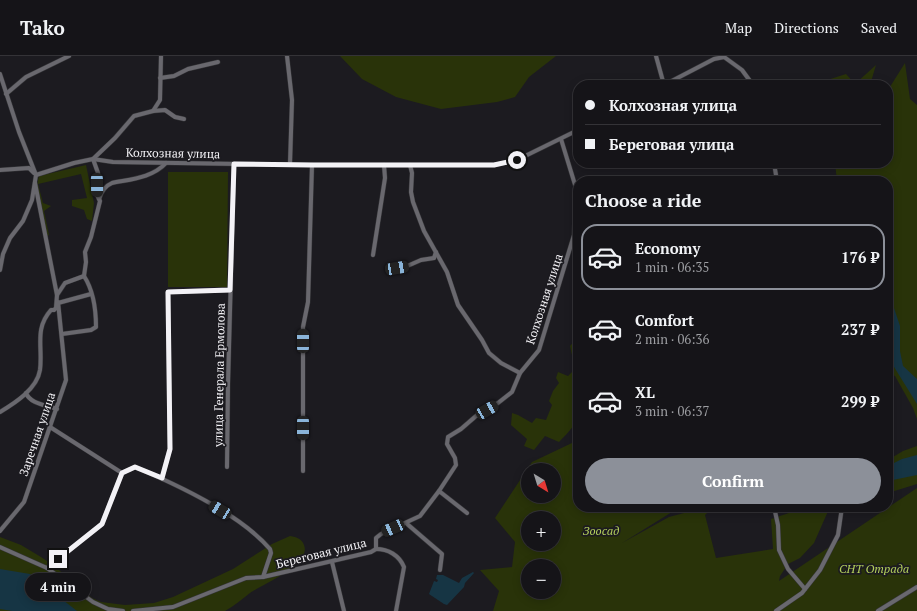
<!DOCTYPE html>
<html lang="en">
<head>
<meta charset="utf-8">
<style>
  body { margin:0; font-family:"PT Serif",serif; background:#1e1d21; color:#f1f3f6; height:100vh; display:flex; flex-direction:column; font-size:15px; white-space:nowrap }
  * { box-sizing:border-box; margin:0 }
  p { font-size:13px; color:#9d9ea2 }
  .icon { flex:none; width:22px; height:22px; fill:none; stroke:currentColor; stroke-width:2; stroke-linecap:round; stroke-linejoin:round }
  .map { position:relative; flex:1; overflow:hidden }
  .side { position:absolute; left:573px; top:120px; width:320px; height:336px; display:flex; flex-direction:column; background:#151418; border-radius:16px; box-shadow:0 2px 10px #0003,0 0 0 1px #343337 }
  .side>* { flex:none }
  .top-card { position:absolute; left:573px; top:24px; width:320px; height:88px; border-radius:16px; box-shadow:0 2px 10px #0003,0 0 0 1px #343337; display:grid; align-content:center; height:88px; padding:0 12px; background:#151418 }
  .needle { width:26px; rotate:142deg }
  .buttons { position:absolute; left:521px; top:407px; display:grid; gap:8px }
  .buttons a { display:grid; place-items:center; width:40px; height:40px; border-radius:50%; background:#151418; box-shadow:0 2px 10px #0003,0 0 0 1px #343337; font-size:20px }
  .end { position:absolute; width:18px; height:18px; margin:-9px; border:5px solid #f3f2f6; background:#111; box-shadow:0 0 0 2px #111 }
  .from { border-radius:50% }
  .bubble { position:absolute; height:28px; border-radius:14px; background:#151418; box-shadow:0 2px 10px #0003,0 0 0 1px #343337; font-size:13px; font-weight:700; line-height:28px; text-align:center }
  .car { position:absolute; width:12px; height:24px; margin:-12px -6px; border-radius:5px; box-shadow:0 0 3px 1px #0007; background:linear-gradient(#222 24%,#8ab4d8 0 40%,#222 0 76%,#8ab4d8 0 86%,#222 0) }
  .top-card b { display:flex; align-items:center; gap:14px; height:38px; font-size:15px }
  .top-card b+b { border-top:1px solid #343337 }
  .top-card i { width:10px; height:10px; background:#f1f3f6 }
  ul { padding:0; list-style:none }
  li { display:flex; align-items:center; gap:12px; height:66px; margin:0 8px 6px; padding:0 4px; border:2px solid transparent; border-radius:16px }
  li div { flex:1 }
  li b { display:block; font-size:15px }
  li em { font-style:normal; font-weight:700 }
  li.selected { border-color:#8c9099 }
  li>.icon { width:36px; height:36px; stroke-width:1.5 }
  h2 { padding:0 12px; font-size:18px; line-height:48px }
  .cta { display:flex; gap:8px; margin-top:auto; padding:8px 12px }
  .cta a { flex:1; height:46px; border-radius:24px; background:#8c9099; color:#fff; font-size:16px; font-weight:700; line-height:46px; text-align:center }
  header { display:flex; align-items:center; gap:24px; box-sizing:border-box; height:56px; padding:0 20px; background:#151418; border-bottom:1px solid #343337 }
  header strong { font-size:19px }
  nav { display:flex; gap:22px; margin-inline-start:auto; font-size:14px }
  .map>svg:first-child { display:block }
  .green { fill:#293309; fill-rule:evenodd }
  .water { fill:#163544 }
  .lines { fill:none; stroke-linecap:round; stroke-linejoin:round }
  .minor-casing { stroke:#353538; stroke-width:5 }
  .minor { stroke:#69686e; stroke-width:4 }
  .route { stroke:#f3f2f6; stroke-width:5 }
  .labels { text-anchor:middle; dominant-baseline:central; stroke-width:3.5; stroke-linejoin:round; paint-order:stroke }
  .street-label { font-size:12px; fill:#f3f2f6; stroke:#1c1b20 }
  .park-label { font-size:12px; font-style:italic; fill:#b3cf5c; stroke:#1c1b20 }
</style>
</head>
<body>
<header>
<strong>Tako</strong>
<nav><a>Map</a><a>Directions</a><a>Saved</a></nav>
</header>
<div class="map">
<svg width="917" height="555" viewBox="0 0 917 555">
  <rect width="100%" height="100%" fill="#1c1b20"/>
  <g class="green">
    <polygon points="340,0 556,0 529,21 515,41 497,46 441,53 396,41 362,23"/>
    <polygon points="905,7 910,43 917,49 917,363 913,352 895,320 888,317 888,125 837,125 835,107 888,107 888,34"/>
    <polygon points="876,9 870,29 821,29 821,26 846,18 855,28"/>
    <polygon points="86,109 94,147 92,165 87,163 84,154 72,150 72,144 87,142 81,118 38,128 43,147 51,150 44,155 49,179 47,180 37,128 39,120"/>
    <polygon points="168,116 228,116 227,231 168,231"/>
    <path d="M578,281V327L576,333L578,334C578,363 581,364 559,386L545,380L534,394L524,390L527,383L511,369L512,357L518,359L532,367L536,362L546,364L552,349L549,345L553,335L559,327L556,322L558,316L568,320L575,313L570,290Z"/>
    <path d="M578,382V451H689L672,456L622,487L669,461L699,453L700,451H713L705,459L716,502L773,493L771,463C790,457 809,448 829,453L814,487L800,502L788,508L780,520L779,525L917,432V555H493L499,535L480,514L512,511L515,486L495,462L532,406L572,387ZM528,414H554V440H528ZM528,462H554V488H528ZM528,510H554V536H528Z"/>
    <polygon points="917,390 917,428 888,437 888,404 903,395"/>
    <path d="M290,480C297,481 302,483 304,489C312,508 263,528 250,537C242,543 234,550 225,555H0V481L21,489L41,501L53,509L92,542L101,546L125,549L154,547L173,541L233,513L272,488Z"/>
  </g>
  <g class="water">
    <polygon points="888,229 890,230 891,243 900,270 900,295 903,310 917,323 917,348 891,306 888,297"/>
    <polygon points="917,399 917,419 888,425 888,410 902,403"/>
    <polygon points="0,513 30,518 77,555 12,555 0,553"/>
    <polygon points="473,516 474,517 465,527 464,531 447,549 444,548 429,538 434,525 437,526 438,524 436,523 437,519 443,519 459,527 462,522"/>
  </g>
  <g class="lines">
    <g class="minor-casing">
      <g id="minor">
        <polyline points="287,0 292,44 290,108"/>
        <polyline points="656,0 664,29"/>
        <polyline points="0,18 19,76 36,119 32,144 23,165 10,182 3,198 0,214"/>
        <polyline points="160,22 174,20 188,13 218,6"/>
        <polyline points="664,29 714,3 724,1 742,14 753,29"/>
        <polyline points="6,38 26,21 69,0"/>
        <polyline points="153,55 165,54 175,61 184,63"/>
        <polyline points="774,107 777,125"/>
        <polyline points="410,109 412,117 411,136 413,146 424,175 447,216 458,249 482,284 489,297 501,307 520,317"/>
        <polyline points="0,114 29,112 34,117"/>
        <polyline points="36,119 74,107 93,103 113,106 312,109 494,109 517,104 578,74"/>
        <polyline points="35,127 57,239"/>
        <path d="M99,143C102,135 105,130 112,127C131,123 152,122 166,107"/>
        <polyline points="373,199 385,122 384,109"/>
        <polyline points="397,212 405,211 421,204 434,202 436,196"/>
        <polyline points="58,247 91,238"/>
        <path d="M62,278L91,274L96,271C96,255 93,234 84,220"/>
        <path d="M26,337C30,348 47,349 57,353"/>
        <path d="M0,356C15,347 37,333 40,314C43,291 34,273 51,254H54L56,252L57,239L65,227L84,220L86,206L85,196L91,181L100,145L97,139L98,117L93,103L115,82L134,60L153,55L160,44L161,0"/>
        <polyline points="227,411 228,328 234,108"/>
        <polyline points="303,415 303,271 308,246 312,109"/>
        <path d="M122,417L135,411C178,429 240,458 270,493L271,497L263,521"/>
        <polyline points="162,422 170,393 168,236 230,234"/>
        <polyline points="439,435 456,409 455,402 447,388 448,381 461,373 476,360 498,347 512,336 520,317 539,294 574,179 576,132 561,83"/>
        <polyline points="774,451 778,469 779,494 788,513 805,533"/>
        <polyline points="406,467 442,498 440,514"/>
        <polyline points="0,475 24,446 66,324 58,246"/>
        <polyline points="0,491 47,512 93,546 108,553 123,555"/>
        <path d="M376,493C388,493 399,499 404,511L396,555"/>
        <polyline points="332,506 344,555"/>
        <polyline points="47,512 102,468 122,417 50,371"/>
        <polyline points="133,555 173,551 246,522 263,521 371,496 376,493 376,482 381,478 420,460 439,435 467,457"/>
        <polyline points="776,555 802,537 820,514 838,479 842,451"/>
        <polyline points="878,555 917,531"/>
      </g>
    </g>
    <use href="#minor" class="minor"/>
  </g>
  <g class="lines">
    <polyline class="route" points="58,503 102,468 122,417 135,411 162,422 170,393 168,236 230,234 234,108 312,109 494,109 517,104"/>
  </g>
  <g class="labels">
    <g class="street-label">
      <text transform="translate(173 97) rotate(1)">Колхозная улица</text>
      <text transform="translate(544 243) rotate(-72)">Колхозная улица</text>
      <text transform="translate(219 319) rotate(-89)">улица Генерала Ермолова</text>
      <text transform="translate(37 378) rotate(-71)">Заречная улица</text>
      <text transform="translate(321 497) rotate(-14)">Береговая улица</text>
    </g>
    <g class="park-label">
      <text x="601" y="474">Зоосад</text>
      <text x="874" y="512">СНТ Отрада</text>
    </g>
  </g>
</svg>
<div class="buttons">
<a><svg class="needle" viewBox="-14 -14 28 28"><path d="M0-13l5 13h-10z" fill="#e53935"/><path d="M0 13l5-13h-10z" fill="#9d9ea2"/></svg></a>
<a>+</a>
<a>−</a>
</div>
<i class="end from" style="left:517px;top:104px"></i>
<i class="end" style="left:58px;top:503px"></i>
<div class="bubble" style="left:25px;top:517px;width:66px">4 min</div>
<i class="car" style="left:97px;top:129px;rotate:179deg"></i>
<i class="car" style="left:397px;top:212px;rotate:80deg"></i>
<i class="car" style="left:303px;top:285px;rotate:0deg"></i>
<i class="car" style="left:487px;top:354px;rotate:60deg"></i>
<i class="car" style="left:303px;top:372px;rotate:180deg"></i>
<i class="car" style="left:220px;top:454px;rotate:301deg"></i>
<i class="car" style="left:393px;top:472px;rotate:246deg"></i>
<div class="top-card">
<b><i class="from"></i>Колхозная улица</b>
<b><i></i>Береговая улица</b>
</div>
<section class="side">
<h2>Choose a ride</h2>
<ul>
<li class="selected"><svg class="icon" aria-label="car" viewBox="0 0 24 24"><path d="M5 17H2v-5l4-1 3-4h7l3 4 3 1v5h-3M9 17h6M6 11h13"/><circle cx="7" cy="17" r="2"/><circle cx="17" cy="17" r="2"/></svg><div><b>Economy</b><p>1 min · 06:35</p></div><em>176 ₽</em></li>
<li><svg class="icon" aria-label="car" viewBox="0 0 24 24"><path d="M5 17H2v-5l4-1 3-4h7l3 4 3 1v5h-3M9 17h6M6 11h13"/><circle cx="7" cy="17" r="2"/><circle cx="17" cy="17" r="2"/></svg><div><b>Comfort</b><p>2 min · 06:36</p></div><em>237 ₽</em></li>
<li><svg class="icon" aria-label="car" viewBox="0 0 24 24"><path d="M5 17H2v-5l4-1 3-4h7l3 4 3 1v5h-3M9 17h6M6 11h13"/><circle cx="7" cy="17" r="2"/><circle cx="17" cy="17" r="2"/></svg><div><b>XL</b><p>3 min · 06:37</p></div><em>299 ₽</em></li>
</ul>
<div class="cta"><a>Confirm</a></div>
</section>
</div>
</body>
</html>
